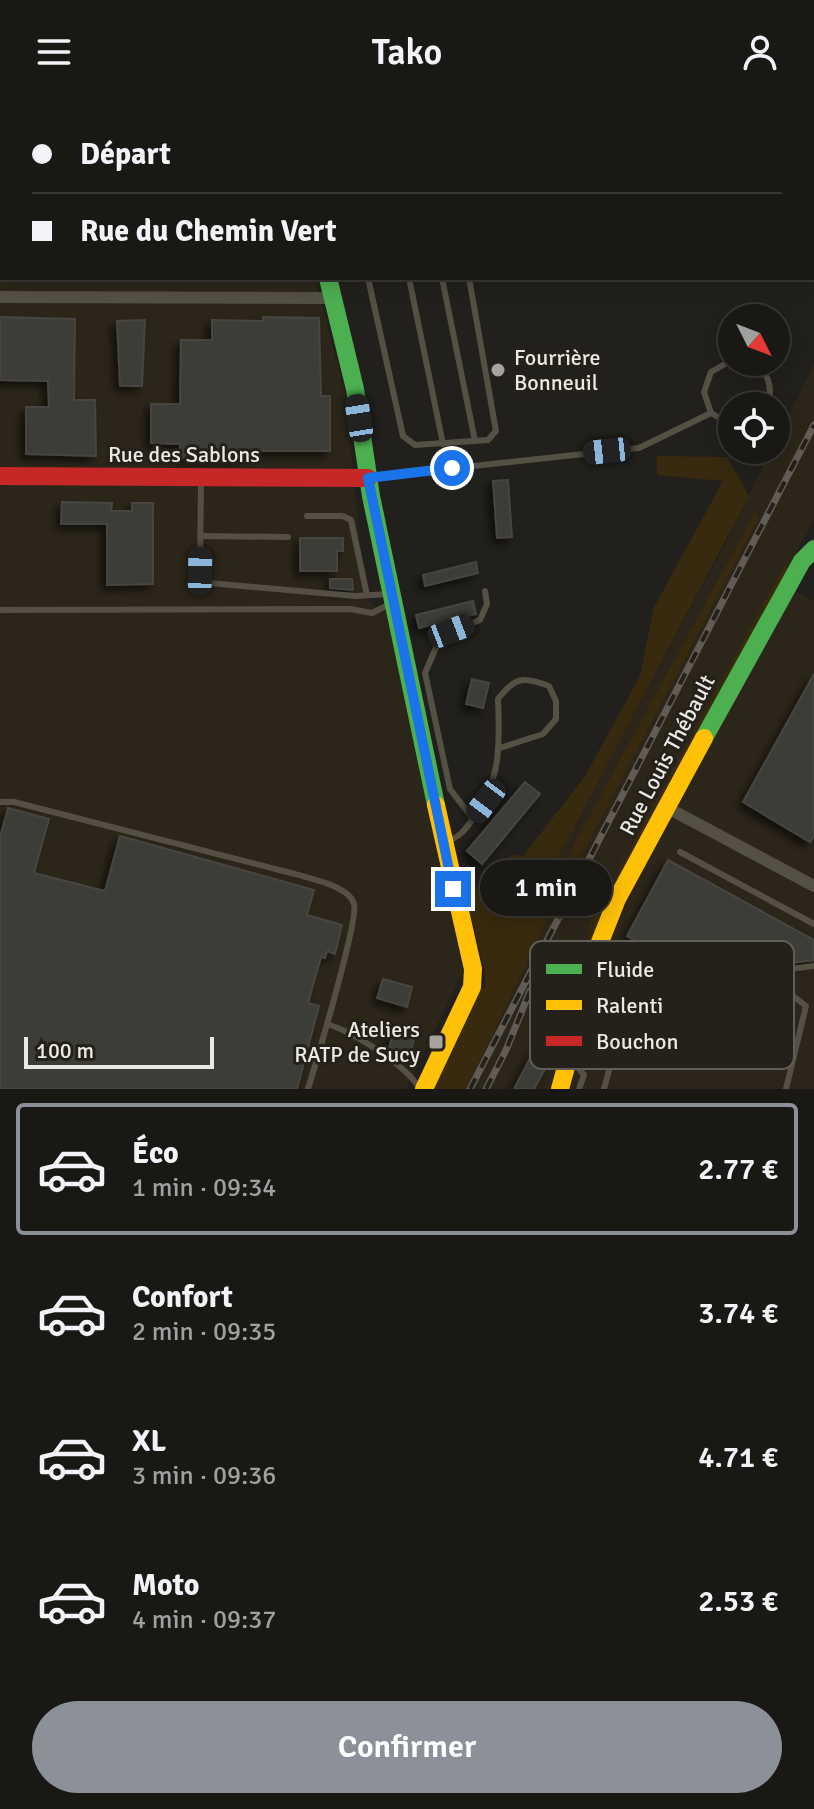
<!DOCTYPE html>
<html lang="fr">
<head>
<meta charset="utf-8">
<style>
  body { margin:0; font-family:Signika,sans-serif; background:#23211e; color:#f1f3f6; height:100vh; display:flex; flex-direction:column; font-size:30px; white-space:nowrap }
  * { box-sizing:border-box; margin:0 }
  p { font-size:26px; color:#9fa0a0 }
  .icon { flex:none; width:44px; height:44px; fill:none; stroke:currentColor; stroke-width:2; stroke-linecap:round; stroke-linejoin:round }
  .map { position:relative; height:985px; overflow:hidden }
  .side { display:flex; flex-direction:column; background:#1a1815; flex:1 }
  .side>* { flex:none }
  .hud { position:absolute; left:0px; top:0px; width:814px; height:176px; box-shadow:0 4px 20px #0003,0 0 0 2px #383734; display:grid; align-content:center; height:176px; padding:0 32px; background:#1a1815 }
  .needle { width:52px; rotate:132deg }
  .fabs { position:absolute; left:718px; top:200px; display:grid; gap:16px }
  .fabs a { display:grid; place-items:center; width:72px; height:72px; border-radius:50%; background:#1a1815; box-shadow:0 4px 20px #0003,0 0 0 2px #383734; font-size:40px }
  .scale { position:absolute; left:24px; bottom:20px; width:190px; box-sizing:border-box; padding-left:8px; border:4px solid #ebe9e4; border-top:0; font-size:22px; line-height:28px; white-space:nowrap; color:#ebe9e4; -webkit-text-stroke:6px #24211a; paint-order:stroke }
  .end { position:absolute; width:36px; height:36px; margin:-18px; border:10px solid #1a73e8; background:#fff; box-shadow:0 0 0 4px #fff }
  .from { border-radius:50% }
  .bubble { position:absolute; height:56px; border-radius:28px; background:#1a1815; box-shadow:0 4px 20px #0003,0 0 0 2px #383734; font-size:26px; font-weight:600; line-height:56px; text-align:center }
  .car { position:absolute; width:24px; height:48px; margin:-24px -12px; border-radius:10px; box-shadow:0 0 6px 2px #0007; background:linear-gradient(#222 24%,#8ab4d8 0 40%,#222 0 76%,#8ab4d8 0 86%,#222 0) }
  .hud b { display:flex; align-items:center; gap:28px; height:76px; font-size:30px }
  .hud b+b { border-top:2px solid #383734 }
  .hud i { width:20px; height:20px; background:#f1f3f6 }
  ul { padding:14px 0 0; list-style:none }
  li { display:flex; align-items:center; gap:24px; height:132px; margin:0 16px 12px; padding:0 16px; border:4px solid transparent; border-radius:8px }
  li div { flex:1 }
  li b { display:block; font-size:30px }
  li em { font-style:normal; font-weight:600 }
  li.current { border-color:#8c9099 }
  li>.icon { width:72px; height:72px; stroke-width:1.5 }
  .button { display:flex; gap:16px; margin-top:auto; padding:16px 32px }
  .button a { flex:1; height:92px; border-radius:48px; background:#8c9099; color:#fff; font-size:32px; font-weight:600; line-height:92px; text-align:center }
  header { display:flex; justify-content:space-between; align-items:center; height:104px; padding:0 32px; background:#1a1815; font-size:36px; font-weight:600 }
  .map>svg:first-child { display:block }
  .built { fill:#2c261a }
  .green { fill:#372a0e }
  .building { fill:#3e3d39; stroke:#474542; stroke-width:2; filter:url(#shadow) }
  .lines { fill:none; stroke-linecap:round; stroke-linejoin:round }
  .lane { stroke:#555044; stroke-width:6 }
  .street { stroke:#555044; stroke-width:12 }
  .fast { stroke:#4caf50; stroke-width:18 }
  .slow { stroke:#ffc107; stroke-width:18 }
  .jam { stroke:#c62828; stroke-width:18 }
  .rail-casing { stroke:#615d56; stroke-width:7 }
  .rail { stroke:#24211a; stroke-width:4; stroke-dasharray:12; stroke-linecap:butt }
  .route { stroke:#1a73e8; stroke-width:10 }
  .poi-dot { fill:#a5a39e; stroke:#24211a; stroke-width:3 }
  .labels { text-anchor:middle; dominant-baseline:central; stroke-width:6; stroke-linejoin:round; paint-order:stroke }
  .poi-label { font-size:22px; fill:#ebe9e4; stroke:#24211a; text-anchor:start }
  .street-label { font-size:22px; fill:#ebe9e4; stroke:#24211a }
  .key { fill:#24211a; stroke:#605d57; stroke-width:2 }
  .key-label { font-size:22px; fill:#ebe9e4 }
</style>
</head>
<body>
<header><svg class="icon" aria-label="menu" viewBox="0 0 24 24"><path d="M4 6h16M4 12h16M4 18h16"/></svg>Tako<svg class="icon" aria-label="person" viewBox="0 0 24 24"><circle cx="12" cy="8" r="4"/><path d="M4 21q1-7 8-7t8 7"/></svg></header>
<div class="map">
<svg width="814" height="985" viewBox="0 0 814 985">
  <defs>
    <filter id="shadow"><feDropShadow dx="-5" dy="5" stdDeviation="4" flood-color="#0009"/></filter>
  </defs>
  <rect width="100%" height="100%" fill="#22201c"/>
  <g class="built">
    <polygon points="0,0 298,0 2,2 2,174 315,174 346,293 365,494 386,510 463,868 406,985 0,985"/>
    <polygon points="814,260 814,416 780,479 814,497 814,985 446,985 483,890 722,446 771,346 776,346 776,337"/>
  </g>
  <g class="green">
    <polygon points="657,352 727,353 749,392 527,812 534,814 756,406 758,415 545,821 466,985 431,985 478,889 485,882 485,867 459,768 481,787 512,750 523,752 585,672 640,572 654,503 723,377 657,371"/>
    <polygon points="785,460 788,465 602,808 573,907 554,909 512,985 588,841 589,820"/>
  </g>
  <g class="building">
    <polygon points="0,213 75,215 74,296 95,296 96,352 26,350 26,303 49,303 48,277 0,276"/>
    <polygon points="263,213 319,214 321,292 330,292 330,347 245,347 245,354 180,354 180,340 151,339 151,300 180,300 181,236 212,236 212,216 263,217"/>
    <polygon points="145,216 142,282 120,282 117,217"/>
    <polygon points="508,376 512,433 497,434 493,377"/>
    <polygon points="62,398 112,399 111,407 132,407 132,399 153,399 153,480 107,481 107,420 61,420"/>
    <polygon points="300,434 343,434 343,447 337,447 337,467 300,467"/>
    <polygon points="476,458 478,469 425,482 423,471"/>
    <polygon points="330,475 352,475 353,486 330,484"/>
    <polygon points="473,497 476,510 419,524 416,511"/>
    <polygon points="814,570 814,731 810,738 743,698"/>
    <polygon points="472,575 489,579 483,604 466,600"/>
    <polygon points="525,678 540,690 482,760 467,747"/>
    <polygon points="8,704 49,715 34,769 105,787 120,732 314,786 307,811 342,821 335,850 327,847 325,854 321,853 308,899 319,902 297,985 0,985 0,733"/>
    <polygon points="668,756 814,836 814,856 774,861 758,852 748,864 716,847 708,862 676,845 670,856 627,832"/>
    <polygon points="383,875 412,883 407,903 377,894"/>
    <polygon points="393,929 414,935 410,950 389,944"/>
    <polygon points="535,945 551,954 534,985 514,985"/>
  </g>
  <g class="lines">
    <g class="lane">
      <polyline points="208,2 208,0"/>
      <polyline points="346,2 359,2"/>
      <polyline points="368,174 403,332 415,341 488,336 496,327 469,174"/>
      <polyline points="409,174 443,340"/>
      <polyline points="442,174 475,337"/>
      <polyline points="732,256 711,268 704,288 711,309 732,321"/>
      <path d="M752,258C769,268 773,283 768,302"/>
      <polyline points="372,373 639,344 711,309"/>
      <polyline points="201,375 200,467 209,479 355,492 389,490"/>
      <polyline points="307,412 343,412 351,416 367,491"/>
      <polyline points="201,432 288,433"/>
      <polyline points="0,506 350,505 372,509 390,500"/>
      <path d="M0,698H14L295,770C311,775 349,782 354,800C359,815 316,959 308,985"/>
      <polyline points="473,715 450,685 425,569 438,539 451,527 480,516 487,500 485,487"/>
      <path d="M445,738C459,734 465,726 473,715C501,677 500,640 498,595C515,573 523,572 549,582L556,597V615L543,630L500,644"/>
      <polyline points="680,748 814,820"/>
      <polyline points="630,854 661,871 662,881"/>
      <polyline points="588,891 602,893 662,881 814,862"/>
      <path d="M327,920C353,928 406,961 420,985"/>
      <polyline points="571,955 584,971 579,985"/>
      <polyline points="604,985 618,933 638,915 788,888 806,902 786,985"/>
    </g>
    <g class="street">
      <polyline points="728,0 733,2"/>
      <polyline points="306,2 306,0"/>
      <polyline points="0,17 2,17"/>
      <polyline points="812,38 814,39"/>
      <polyline points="0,193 333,194"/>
      <polyline points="666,703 814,782"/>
    </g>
    <g class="fast">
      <polyline points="784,0 787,2"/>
      <polyline points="812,17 814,18"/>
      <polyline points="328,174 355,285 371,392 436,701"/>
      <polyline points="704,634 802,457 814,445"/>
    </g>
    <g class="slow">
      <polyline points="424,985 472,883 473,865 436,701"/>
      <polyline points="560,985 600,838 617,795 704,634"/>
    </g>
    <polyline class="jam" points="0,372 368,374"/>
    <g class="rail-casing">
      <g id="rail">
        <polyline points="470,985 814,321"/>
        <polyline points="486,985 506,946 530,887"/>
      </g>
    </g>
    <use href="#rail" class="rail"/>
  </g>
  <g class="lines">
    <polyline class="route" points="452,364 368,374 453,785"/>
  </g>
  <g class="poi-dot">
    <circle cx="498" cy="266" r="8"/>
    <rect x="428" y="930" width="16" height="16" rx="4"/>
  </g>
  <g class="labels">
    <g class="poi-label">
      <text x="514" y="253">Fourrière<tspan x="514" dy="25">Bonneuil</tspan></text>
      <text x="420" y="925" text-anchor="end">Ateliers<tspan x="420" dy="25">RATP de Sucy</tspan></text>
    </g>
    <g class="street-label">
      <text x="184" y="350">Rue des Sablons</text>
      <text transform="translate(667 651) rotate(-62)">Rue Louis Thébault</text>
    </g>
  </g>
  <rect x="530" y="837" width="264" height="128" rx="12" class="key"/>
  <rect x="546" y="860" width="36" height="10" fill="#4caf50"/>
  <rect x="546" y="896" width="36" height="10" fill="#ffc107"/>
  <rect x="546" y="932" width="36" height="10" fill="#c62828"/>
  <g class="key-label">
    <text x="596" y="873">Fluide</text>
    <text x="596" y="909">Ralenti</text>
    <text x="596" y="945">Bouchon</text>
  </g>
</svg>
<div class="fabs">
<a><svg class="needle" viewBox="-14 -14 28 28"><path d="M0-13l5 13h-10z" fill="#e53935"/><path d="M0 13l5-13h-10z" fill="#9fa0a0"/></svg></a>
<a><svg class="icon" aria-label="locate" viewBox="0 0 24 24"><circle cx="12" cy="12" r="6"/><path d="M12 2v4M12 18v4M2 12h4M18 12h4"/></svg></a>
</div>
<div class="scale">100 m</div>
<i class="end from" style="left:452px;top:364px"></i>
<i class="end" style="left:453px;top:785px"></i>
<div class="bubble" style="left:480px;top:756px;width:132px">1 min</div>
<i class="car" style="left:359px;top:314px;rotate:351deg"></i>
<i class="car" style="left:607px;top:347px;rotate:264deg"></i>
<i class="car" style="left:200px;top:467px;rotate:1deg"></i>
<i class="car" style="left:451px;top:527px;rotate:69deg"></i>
<i class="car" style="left:486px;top:697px;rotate:217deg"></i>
<div class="hud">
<b><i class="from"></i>Départ</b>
<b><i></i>Rue du Chemin Vert</b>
</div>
</div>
<section class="side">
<ul>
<li class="current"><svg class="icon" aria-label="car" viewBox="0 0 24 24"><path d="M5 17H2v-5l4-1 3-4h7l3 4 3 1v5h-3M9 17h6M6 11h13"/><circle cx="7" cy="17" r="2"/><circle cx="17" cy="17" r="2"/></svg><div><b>Éco</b><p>1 min · 09:34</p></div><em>2.77 €</em></li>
<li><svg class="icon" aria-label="car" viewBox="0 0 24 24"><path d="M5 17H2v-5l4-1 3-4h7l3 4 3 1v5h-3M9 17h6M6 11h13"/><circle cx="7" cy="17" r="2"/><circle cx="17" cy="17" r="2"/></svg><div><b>Confort</b><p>2 min · 09:35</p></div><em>3.74 €</em></li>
<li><svg class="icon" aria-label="car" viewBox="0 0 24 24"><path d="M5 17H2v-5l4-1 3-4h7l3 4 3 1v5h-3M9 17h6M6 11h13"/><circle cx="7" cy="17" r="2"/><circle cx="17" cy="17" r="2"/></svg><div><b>XL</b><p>3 min · 09:36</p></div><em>4.71 €</em></li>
<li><svg class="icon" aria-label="car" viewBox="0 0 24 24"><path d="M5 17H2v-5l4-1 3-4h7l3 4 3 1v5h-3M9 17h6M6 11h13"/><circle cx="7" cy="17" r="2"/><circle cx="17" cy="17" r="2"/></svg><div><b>Moto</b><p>4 min · 09:37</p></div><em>2.53 €</em></li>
</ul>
<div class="button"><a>Confirmer</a></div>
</section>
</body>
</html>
